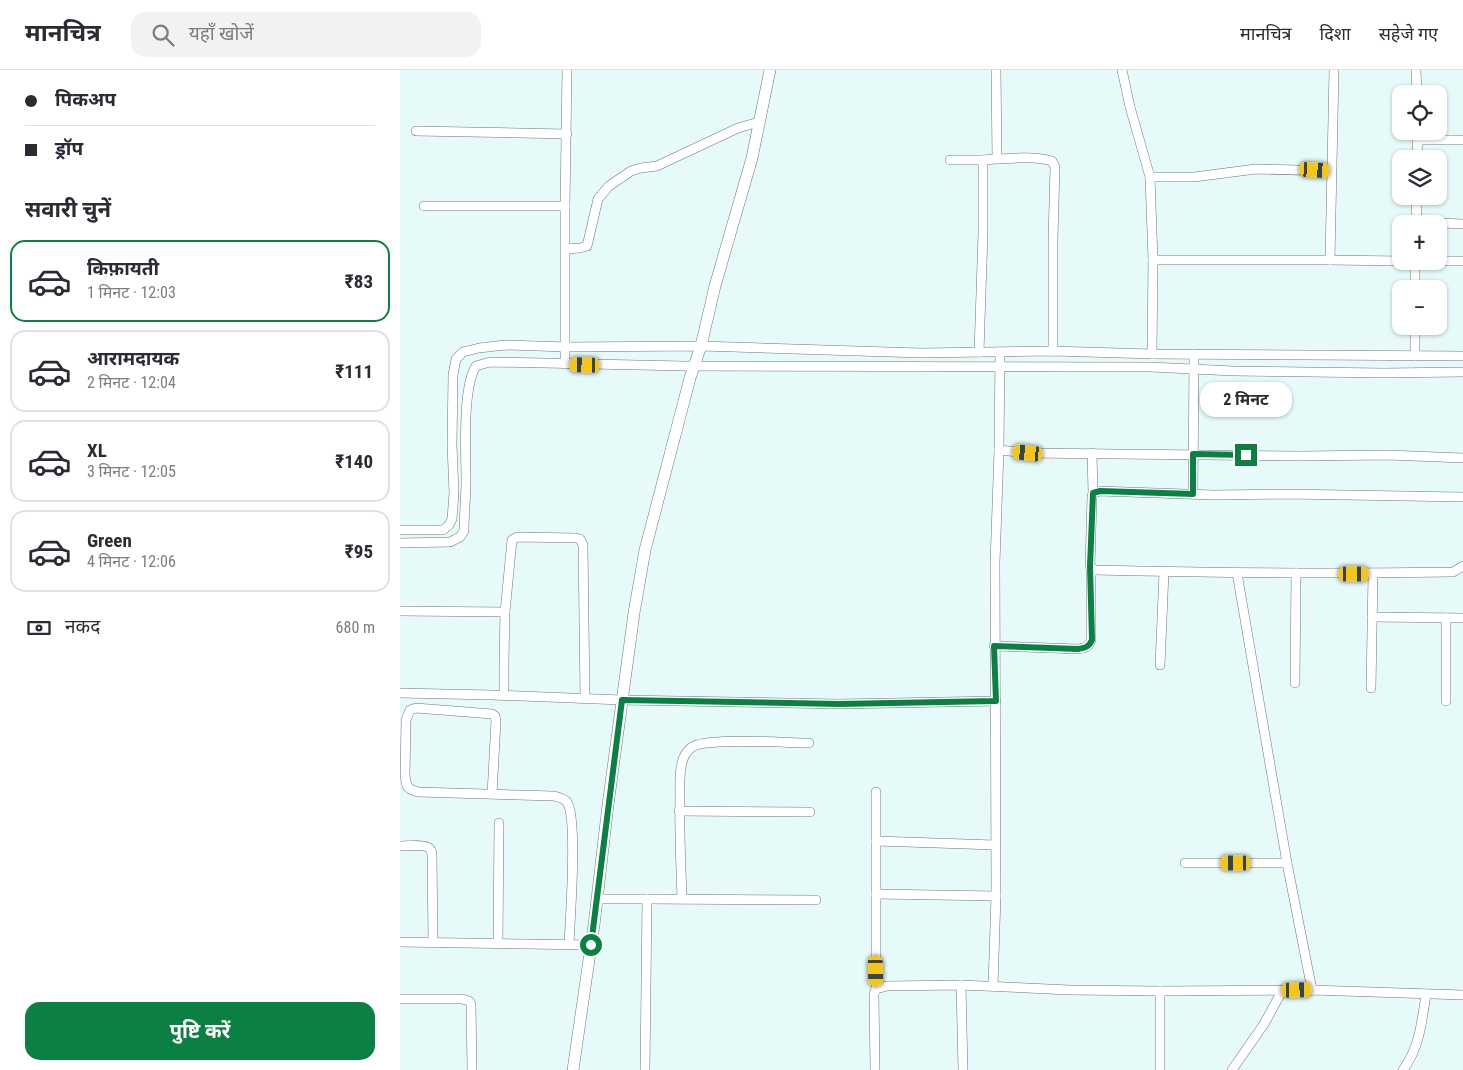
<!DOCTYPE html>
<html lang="hi">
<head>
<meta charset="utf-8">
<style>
  body { margin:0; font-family:"Roboto Condensed","Noto Sans Devanagari",sans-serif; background:#f2f2f3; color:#2b2b33; height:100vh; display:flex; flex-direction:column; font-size:19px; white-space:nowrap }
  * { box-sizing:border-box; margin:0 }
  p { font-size:16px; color:#7c7c81 }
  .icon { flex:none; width:28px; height:28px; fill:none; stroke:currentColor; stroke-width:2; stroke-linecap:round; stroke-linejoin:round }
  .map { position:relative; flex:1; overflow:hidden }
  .details { display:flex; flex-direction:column; background:#fff; width:400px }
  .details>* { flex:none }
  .top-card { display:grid; align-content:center; height:110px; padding:0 25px; background:#fff }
  .buttons { position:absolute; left:992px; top:15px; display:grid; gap:10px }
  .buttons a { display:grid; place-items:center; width:55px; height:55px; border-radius:10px; background:#fff; box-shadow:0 1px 4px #0004; font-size:25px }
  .end { position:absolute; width:22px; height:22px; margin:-11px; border:6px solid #0b8043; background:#fff; box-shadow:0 0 0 2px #fff }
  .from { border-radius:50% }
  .bubble { position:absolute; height:35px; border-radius:15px; background:#fff; box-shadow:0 1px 4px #0004; font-size:16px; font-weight:700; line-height:35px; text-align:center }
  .car { position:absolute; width:15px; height:30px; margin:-15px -8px; border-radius:6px; box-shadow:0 0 4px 1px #0007; background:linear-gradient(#f5c518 24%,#345 0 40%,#f5c518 0 76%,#345 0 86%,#f5c518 0) }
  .top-card b { display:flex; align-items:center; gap:18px; height:48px; font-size:19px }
  .top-card b+b { border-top:1px solid #e1e1e2 }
  .top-card i { width:12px; height:12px; background:#2b2b33 }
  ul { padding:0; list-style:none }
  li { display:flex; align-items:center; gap:15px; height:82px; margin:0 10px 8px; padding:0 15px; border:2px solid #e1e1e2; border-radius:15px }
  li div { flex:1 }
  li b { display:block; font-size:19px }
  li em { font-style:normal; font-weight:700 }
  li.selected { border-color:#0b8043 }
  li>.icon { width:45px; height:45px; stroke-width:1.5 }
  h2 { padding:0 25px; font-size:22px; line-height:60px }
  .pay { display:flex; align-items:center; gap:12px; height:55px; padding:0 25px; font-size:19px }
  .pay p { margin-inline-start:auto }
  .primary-button { display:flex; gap:10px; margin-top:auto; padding:10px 25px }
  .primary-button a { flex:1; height:58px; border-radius:15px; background:#0b8043; color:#fff; font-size:20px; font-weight:700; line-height:58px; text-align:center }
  header { display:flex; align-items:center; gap:30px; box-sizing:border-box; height:70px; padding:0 25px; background:#fff; border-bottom:1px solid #e1e1e2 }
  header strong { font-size:24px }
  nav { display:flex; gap:28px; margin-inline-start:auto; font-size:18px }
  .search { width:350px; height:45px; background:#f2f2f3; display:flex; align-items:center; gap:12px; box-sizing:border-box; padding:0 18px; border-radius:15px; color:#7c7c81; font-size:19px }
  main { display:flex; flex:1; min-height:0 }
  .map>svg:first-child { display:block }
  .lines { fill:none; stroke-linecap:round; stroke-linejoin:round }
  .minor-casing { stroke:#677878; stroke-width:10 }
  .tertiary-casing { stroke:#677878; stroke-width:12 }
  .minor { stroke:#fff; stroke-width:9 }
  .tertiary { stroke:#fff; stroke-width:11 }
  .route { stroke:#0b8043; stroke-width:6 }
</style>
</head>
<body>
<header>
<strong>मानचित्र</strong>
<div class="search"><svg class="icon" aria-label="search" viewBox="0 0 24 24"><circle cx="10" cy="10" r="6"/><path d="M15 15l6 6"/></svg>यहाँ खोजें</div>
<nav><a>मानचित्र</a><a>दिशा</a><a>सहेजे गए</a></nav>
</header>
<main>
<section class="details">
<div class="top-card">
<b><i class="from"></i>पिकअप</b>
<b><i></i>ड्रॉप</b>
</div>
<h2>सवारी चुनें</h2>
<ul>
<li class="selected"><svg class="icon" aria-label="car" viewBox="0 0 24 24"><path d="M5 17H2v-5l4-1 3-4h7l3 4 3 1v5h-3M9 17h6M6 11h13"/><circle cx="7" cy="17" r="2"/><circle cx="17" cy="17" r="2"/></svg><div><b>किफ़ायती</b><p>1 मिनट · 12:03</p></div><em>₹83</em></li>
<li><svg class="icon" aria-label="car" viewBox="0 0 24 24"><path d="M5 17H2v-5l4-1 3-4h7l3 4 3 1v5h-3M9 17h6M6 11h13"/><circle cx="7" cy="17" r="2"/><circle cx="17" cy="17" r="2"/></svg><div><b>आरामदायक</b><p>2 मिनट · 12:04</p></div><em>₹111</em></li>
<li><svg class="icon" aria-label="car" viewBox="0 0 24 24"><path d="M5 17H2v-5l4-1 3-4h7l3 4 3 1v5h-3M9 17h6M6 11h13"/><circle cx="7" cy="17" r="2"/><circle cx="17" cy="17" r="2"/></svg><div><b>XL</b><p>3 मिनट · 12:05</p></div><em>₹140</em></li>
<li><svg class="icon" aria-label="car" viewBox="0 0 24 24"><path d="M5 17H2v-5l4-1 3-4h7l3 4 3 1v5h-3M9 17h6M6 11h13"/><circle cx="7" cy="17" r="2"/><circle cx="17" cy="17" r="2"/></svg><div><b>Green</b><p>4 मिनट · 12:06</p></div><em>₹95</em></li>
</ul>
<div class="pay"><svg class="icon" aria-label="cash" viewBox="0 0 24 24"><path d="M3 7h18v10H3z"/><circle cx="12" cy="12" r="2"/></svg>नकद<p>680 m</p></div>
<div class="primary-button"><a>पुष्टि करें</a></div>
</section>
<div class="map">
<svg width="1063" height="1000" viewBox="0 0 1063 1000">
  <rect width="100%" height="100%" fill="#e6fafa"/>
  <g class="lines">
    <g class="minor-casing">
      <g id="minor">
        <polyline points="596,0 597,88"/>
        <polyline points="722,0 730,37 750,107 753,190 752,284"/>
        <polyline points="934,0 930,190 1001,191"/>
        <polyline points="1016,0 1017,24"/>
        <polyline points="16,61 167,64"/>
        <polyline points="1018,70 1063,70"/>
        <polyline points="1017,89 1018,61"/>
        <polyline points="550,90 583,90"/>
        <polyline points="750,107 794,107 856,99 931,101"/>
        <polyline points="1016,126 1017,154"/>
        <polyline points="24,136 165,136"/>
        <polyline points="1017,152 1063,154"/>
        <polyline points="166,179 180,178 187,176 198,129 209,116 231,101 241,98 257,96 338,58 359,52"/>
        <polyline points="753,190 930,190"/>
        <polyline points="1015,191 1015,219"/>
        <polyline points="1039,191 1063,191"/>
        <polyline points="1015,256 1015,286"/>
        <path d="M579,282L583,163V90C605,89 630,85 652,91L655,97L653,169V281"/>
        <polyline points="165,294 165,136 167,0"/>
        <polyline points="599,380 628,383 901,386 988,385 1063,388"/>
        <polyline points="692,383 693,423"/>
        <polyline points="793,424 794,284"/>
        <path d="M1063,427L888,424L814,425L699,421L693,423L692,427L690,496L691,498L695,500C814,503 934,504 1053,502L1063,496"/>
        <polyline points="0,460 43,460 49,455 52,449 54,423 52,375 53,305 56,289 63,282 79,278 105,275 166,277 301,276 521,283 653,281 752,284 1063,286"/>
        <path d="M0,473L50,472L60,467L64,461C64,444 66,428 66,411C66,383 62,318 76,296L90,292L285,296L750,297L834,301L984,303L1063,302"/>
        <polyline points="837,503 887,793 912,920"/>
        <polyline points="0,541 105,542"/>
        <polyline points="972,547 1063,548"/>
        <polyline points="1046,548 1046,631"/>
        <path d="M594,576L678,579C685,578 689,577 691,570V498"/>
        <polyline points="760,595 764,502"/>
        <polyline points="895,613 896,503"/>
        <polyline points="971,618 973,504"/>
        <polyline points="0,623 92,625 222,630 439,634 596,631"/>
        <polyline points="104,625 104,591 105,542 112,470 117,467 176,468 180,469 183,475 185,629"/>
        <polyline points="476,722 476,919"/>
        <path d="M92,724L96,651L95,646L92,644L16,638L10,640L6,650L5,706L7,716L10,719L18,722L154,726C158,727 164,728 167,732C178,748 170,850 169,874"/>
        <polyline points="279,741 410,742"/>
        <polyline points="476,771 595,775"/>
        <path d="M0,776C6,776 24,774 29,778C31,779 32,783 32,785L33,872"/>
        <polyline points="785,793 887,793"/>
        <polyline points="476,824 596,826"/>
        <polyline points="197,829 247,829 245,1000"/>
        <polyline points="247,829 416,830"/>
        <path d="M282,829C281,795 279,761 280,727C280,715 279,704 282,693C283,687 287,681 292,677C306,667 388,673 409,673"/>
        <polyline points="0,872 191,875"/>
        <polyline points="98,874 99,753"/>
        <polyline points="561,915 563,1000"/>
        <polyline points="593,916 596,826 595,493 599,380 600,282"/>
        <polyline points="760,921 760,1000"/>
        <polyline points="0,929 62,929 69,931 71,934 72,1000"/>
        <polyline points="475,1000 474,924 476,919 487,916 561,915 670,920 760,921 912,920 1063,925"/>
        <polyline points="832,1000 864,954 882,921"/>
        <path d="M1003,1000C1020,977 1022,950 1026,924"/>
      </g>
    </g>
    <g class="tertiary-casing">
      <polyline id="tertiary" points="173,1000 194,855 208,735 234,543 245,480 290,308 301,276 315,216 352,88 370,0"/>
    </g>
    <use href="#minor" class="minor"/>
    <use href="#tertiary" class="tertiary"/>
  </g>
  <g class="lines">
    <path class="route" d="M191,875L222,630L439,634L596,631L594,576L678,579C685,578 689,577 692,570L690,496L693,423L700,421L793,424V384L846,385"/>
  </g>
</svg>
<div class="buttons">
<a><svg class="icon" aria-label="locate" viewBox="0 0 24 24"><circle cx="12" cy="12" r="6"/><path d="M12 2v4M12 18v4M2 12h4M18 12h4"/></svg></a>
<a><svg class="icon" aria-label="layers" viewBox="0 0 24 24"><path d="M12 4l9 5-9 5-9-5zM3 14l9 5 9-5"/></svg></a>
<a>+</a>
<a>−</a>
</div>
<i class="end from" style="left:191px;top:875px"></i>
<i class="end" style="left:846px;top:385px"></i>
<div class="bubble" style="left:800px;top:312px;width:92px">2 मिनट</div>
<i class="car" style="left:915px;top:100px;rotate:93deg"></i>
<i class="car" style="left:185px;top:295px;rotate:271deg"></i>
<i class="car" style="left:628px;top:383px;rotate:276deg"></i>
<i class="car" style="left:954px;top:504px;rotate:90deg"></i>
<i class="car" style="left:836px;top:793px;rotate:270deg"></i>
<i class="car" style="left:476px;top:901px;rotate:179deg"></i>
<i class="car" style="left:897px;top:920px;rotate:89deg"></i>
</div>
</main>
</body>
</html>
